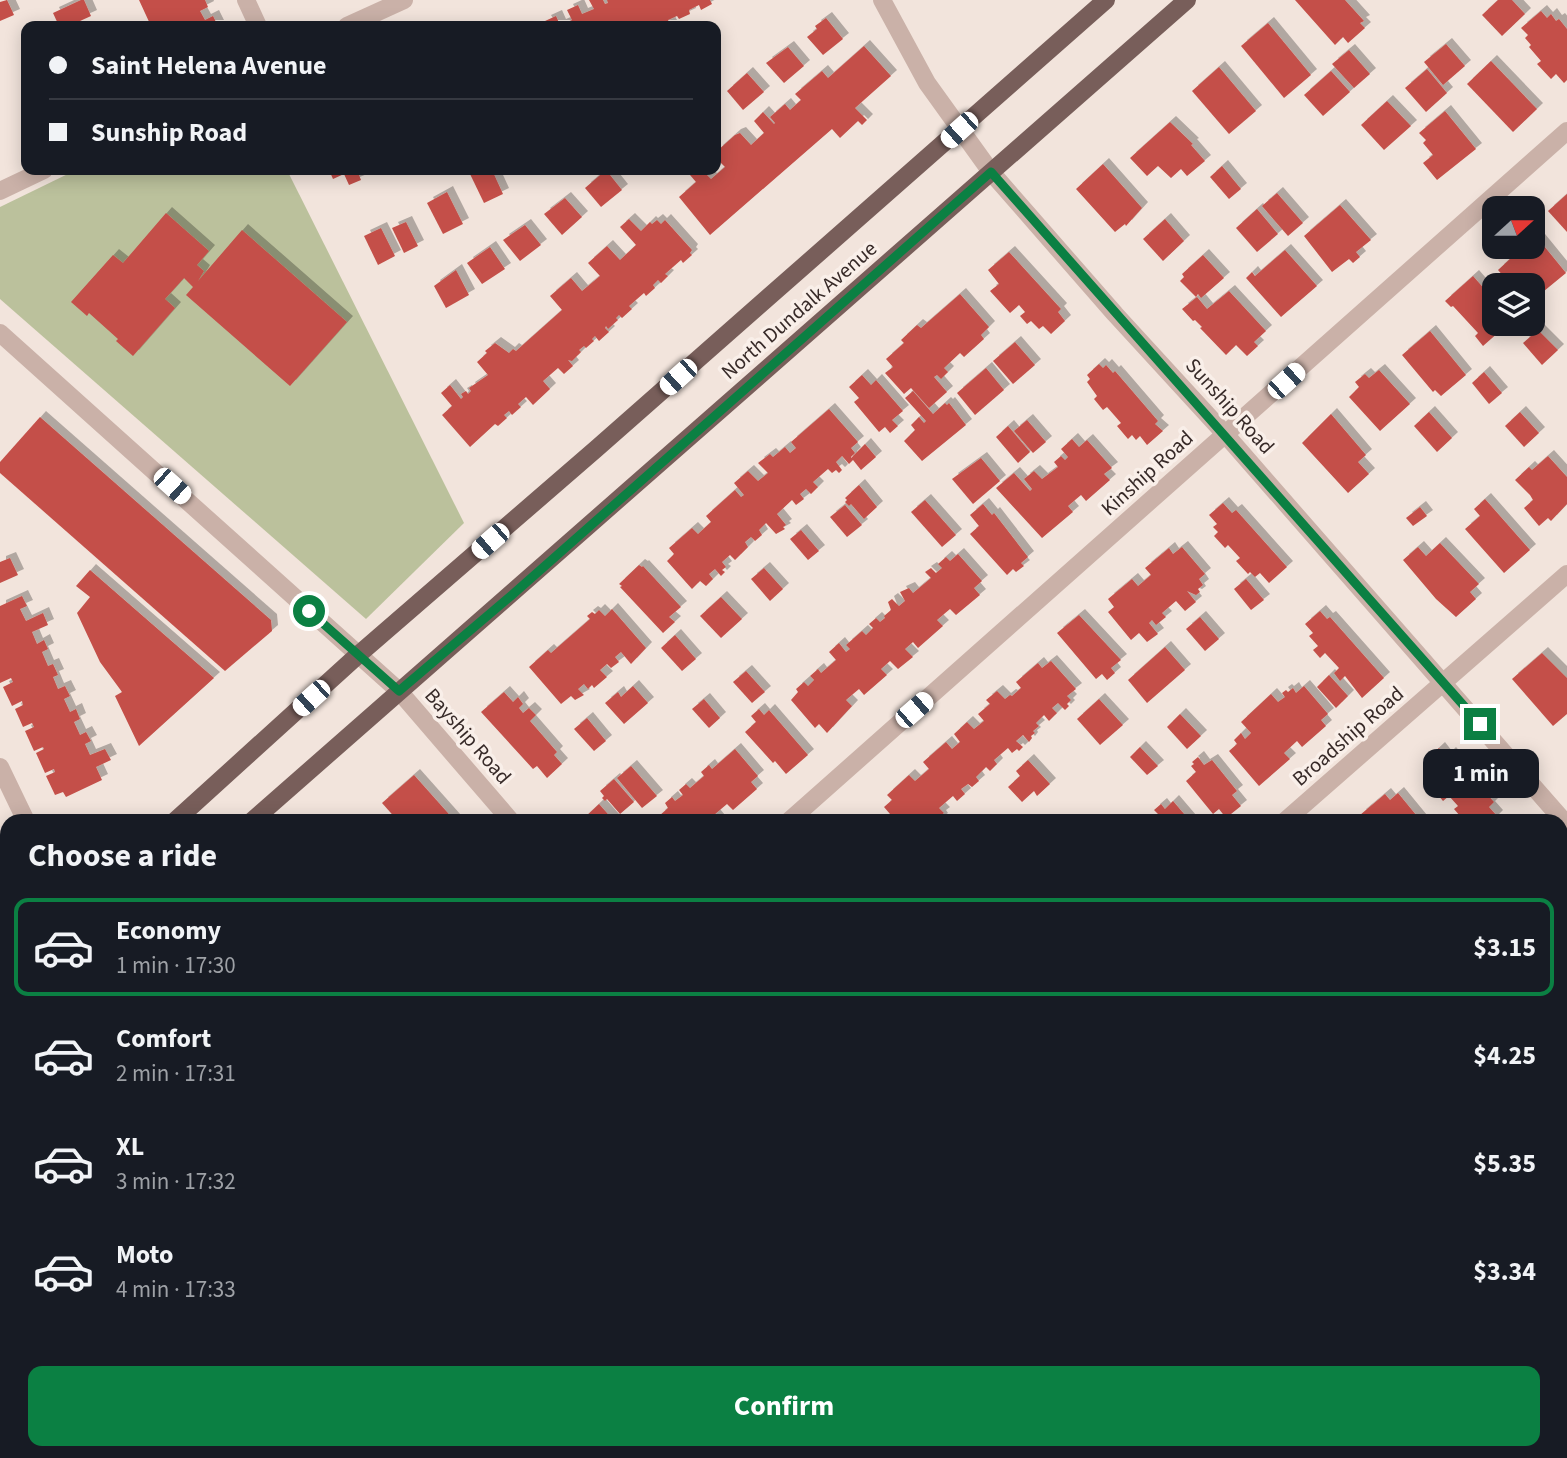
<!DOCTYPE html>
<html lang="en">
<head>
<meta charset="utf-8">
<style>
  body { margin:0; font-family:"Source Sans 3",sans-serif; background:#242831; color:#f1f3f6; height:100vh; display:flex; flex-direction:column; font-size:26px; white-space:nowrap }
  * { box-sizing:border-box; margin:0 }
  p { font-size:23px; color:#9ea1a6 }
  .icon { flex:none; width:38px; height:38px; fill:none; stroke:currentColor; stroke-width:2; stroke-linecap:round; stroke-linejoin:round }
  .map { position:relative; flex:1; overflow:hidden }
  .panel { position:absolute; left:0px; top:814px; width:1568px; height:646px; display:flex; flex-direction:column; background:#171b24; border-radius:21px 21px 0 0; box-shadow:0 4px 18px #0003 }
  .panel>* { flex:none }
  .guide { position:absolute; left:21px; top:21px; width:700px; height:154px; border-radius:14px; box-shadow:0 4px 18px #0003; display:grid; align-content:center; height:154px; padding:0 28px; background:#171b24 }
  .needle { width:46px; rotate:69deg }
  .buttons { position:absolute; left:1482px; top:196px; display:grid; gap:14px }
  .buttons a { display:grid; place-items:center; width:63px; height:63px; border-radius:14px; background:#171b24; box-shadow:0 4px 18px #0003; font-size:35px }
  .end { position:absolute; width:32px; height:32px; margin:-16px; border:9px solid #0b8043; background:#fff; box-shadow:0 0 0 4px #fff }
  .from { border-radius:50% }
  .bubble { position:absolute; height:49px; border-radius:14px; background:#171b24; box-shadow:0 4px 18px #0003; font-size:23px; font-weight:700; line-height:49px; text-align:center }
  .car { position:absolute; width:21px; height:42px; margin:-21px -10px; border-radius:9px; box-shadow:0 0 5px 2px #0007; background:linear-gradient(#fff 24%,#345 0 40%,#fff 0 76%,#345 0 86%,#fff 0) }
  .guide b { display:flex; align-items:center; gap:24px; height:66px; font-size:26px }
  .guide b+b { border-top:2px solid #363941 }
  .guide i { width:18px; height:18px; background:#f1f3f6 }
  ul { padding:0; list-style:none }
  li { display:flex; align-items:center; gap:21px; height:98px; margin:0 14px 10px; padding:0 14px; border:4px solid transparent; border-radius:14px }
  li div { flex:1 }
  li b { display:block; font-size:26px }
  li em { font-style:normal; font-weight:700 }
  li.active { border-color:#0b8043 }
  li>.icon { width:63px; height:63px; stroke-width:1.5 }
  h2 { padding:0 28px; font-size:32px; line-height:84px }
  .primary-button { display:flex; gap:14px; margin-top:auto; padding:14px 28px }
  .primary-button a { flex:1; height:80px; border-radius:14px; background:#0b8043; color:#fff; font-size:28px; font-weight:700; line-height:80px; text-align:center }
  .map>svg:first-child { display:block }
  .green { fill:#bbc19c }
  .building { fill:#c44f48; filter:url(#shadow) }
  .lines { fill:none; stroke-linecap:round; stroke-linejoin:round }
  .minor { stroke:#cab1a8; stroke-width:18 }
  .major { stroke:#785e5a; stroke-width:18 }
  .route { stroke:#0b8043; stroke-width:9 }
  .labels { text-anchor:middle; dominant-baseline:central; stroke-width:7; stroke-linejoin:round; paint-order:stroke }
  .street-label { font-size:21px; fill:#372a28; stroke:#f9efe9 }
</style>
</head>
<body>
<div class="map">
<svg width="1567" height="1458" viewBox="0 0 1567 1458">
  <defs>
    <filter id="shadow"><feDropShadow dx="6" dy="-6" stdDeviation="0" flood-color="#0004"/></filter>
  </defs>
  <rect width="100%" height="100%" fill="#f2e4dc"/>
  <polygon class="green" points="76,170 287,170 464,523 366,619 0,299 0,207"/>
  <g class="building">
    <polygon points="7,0 14,15 0,21 0,2"/>
    <polygon points="81,0 84,0 91,16 69,26 59,26 53,13"/>
    <polygon points="139,0 205,0 208,7 200,11 205,20 213,16 218,26 151,26"/>
    <polygon points="589,0 603,0 605,4 608,3 607,0 710,0 712,4 701,10 699,5 689,10 690,14 679,19 677,16 668,20 671,26 548,26 545,21 556,16 560,25 572,20 567,10 578,5 582,14 594,9"/>
    <polygon points="1295,0 1345,0 1364,21 1360,23 1365,28 1348,43 1343,37 1335,45"/>
    <polygon points="1498,0 1512,0 1525,14 1502,36 1482,15"/>
    <polygon points="1541,11 1547,18 1551,14 1556,21 1559,19 1567,29 1567,80 1564,83 1556,74 1551,79 1537,64 1541,61 1529,47 1531,45 1525,38 1528,35 1521,28"/>
    <polygon points="826,18 843,39 823,55 807,37 817,29 815,26"/>
    <polygon points="1268,23 1311,75 1284,98 1241,46"/>
    <polygon points="1446,44 1465,66 1443,85 1424,62"/>
    <polygon points="864,46 891,76 855,108 867,120 862,125 858,121 840,138 832,129 710,235 679,197 696,182 690,175 695,170 702,170 711,179 725,167 717,159 721,155 717,151 735,135 740,133 751,145 764,133 754,121 763,112 774,124 775,123 770,117 785,104 790,110 801,100 795,94 822,71 828,78"/>
    <polygon points="788,47 804,66 784,83 766,63"/>
    <polygon points="1349,50 1370,74 1354,88 1332,64"/>
    <polygon points="1491,61 1537,109 1513,132 1467,84"/>
    <polygon points="1219,67 1256,111 1229,134 1192,91"/>
    <polygon points="1427,69 1447,93 1426,112 1405,88"/>
    <polygon points="1331,71 1350,92 1323,116 1304,95"/>
    <polygon points="747,73 764,92 743,110 727,91"/>
    <polygon points="1387,101 1411,126 1384,150 1361,125"/>
    <polygon points="1445,111 1476,149 1437,180 1423,163 1433,155 1423,143 1426,140 1419,133"/>
    <polygon points="1170,122 1193,144 1191,145 1205,161 1187,176 1181,169 1171,178 1158,166 1147,176 1130,158"/>
    <polygon points="1103,164 1142,208 1126,226 1125,224 1115,232 1076,189"/>
    <polygon points="1222,166 1241,189 1229,199 1210,177"/>
    <polygon points="329,170 357,170 361,180 349,185 344,174 333,179"/>
    <polygon points="479,170 492,170 503,194 484,203 470,174"/>
    <polygon points="606,170 622,190 601,207 585,188"/>
    <polygon points="447,192 463,224 443,234 427,203"/>
    <polygon points="1277,193 1303,223 1288,236 1262,206"/>
    <polygon points="1567,194 1567,232 1548,211"/>
    <polygon points="565,198 582,217 562,235 544,214"/>
    <polygon points="1340,205 1371,240 1356,252 1360,257 1353,263 1349,259 1332,272 1304,236"/>
    <polygon points="1257,209 1278,234 1257,252 1236,228"/>
    <polygon points="166,213 209,251 197,265 204,271 198,281 242,230 347,322 290,386 186,295 193,287 184,278 165,299 175,308 133,356 116,341 118,339 89,313 87,316 71,302 113,255 123,263"/>
    <polygon points="629,219 641,231 650,222 652,224 657,220 661,224 665,220 692,250 690,253 692,255 683,263 681,260 665,274 668,276 661,283 658,280 653,285 655,288 646,296 644,293 629,306 632,309 622,318 619,315 616,318 618,320 608,329 606,326 605,328 609,332 599,341 595,336 592,339 594,341 586,348 584,346 579,350 581,352 572,361 568,360 573,366 564,374 558,368 543,381 550,389 533,405 526,397 518,404 521,407 512,415 509,411 504,415 507,418 498,426 495,424 470,447 442,415 452,406 441,393 450,385 461,399 463,397 461,394 466,391 468,394 471,391 469,388 488,375 477,362 487,353 485,351 495,343 509,353 513,349 516,351 562,310 550,296 571,278 582,291 600,276 588,263 607,246 620,260 636,245 620,227"/>
    <polygon points="1165,219 1184,241 1163,261 1143,239"/>
    <polygon points="406,222 418,246 404,253 392,228"/>
    <polygon points="525,225 541,245 520,261 503,240"/>
    <polygon points="381,228 395,256 378,265 364,236"/>
    <polygon points="1535,235 1566,273 1538,296 1533,290 1533,285 1529,285 1523,279 1516,285 1511,285 1498,270 1523,247 1533,247"/>
    <polygon points="490,247 505,269 482,284 467,263"/>
    <polygon points="1285,250 1317,286 1281,317 1246,278 1252,272 1255,276"/>
    <polygon points="1009,252 1061,309 1058,312 1065,321 1051,334 1043,326 1039,329 1031,321 1027,324 1020,316 1025,312 1019,305 1010,313 990,291 999,284 988,270"/>
    <polygon points="1203,255 1224,278 1201,298 1198,294 1196,297 1180,281 1184,277 1182,274"/>
    <polygon points="456,270 469,295 446,308 434,286"/>
    <polygon points="1473,276 1494,300 1494,324 1508,324 1483,346 1475,336 1478,333 1453,306 1451,307 1445,301"/>
    <polygon points="1229,291 1266,331 1254,342 1258,346 1247,356 1236,345 1226,355 1200,328 1202,327 1195,320 1193,321 1182,309 1197,297 1207,309"/>
    <polygon points="960,294 989,327 981,335 984,339 964,357 960,353 944,368 948,372 941,379 937,375 934,377 947,392 929,408 911,388 904,394 885,373 893,367 886,359 904,343 901,340 917,325 921,328"/>
    <polygon points="1538,330 1558,350 1542,365 1523,343"/>
    <polygon points="1430,331 1466,375 1441,396 1435,390 1433,392 1402,355"/>
    <polygon points="1015,342 1035,365 1013,384 993,361"/>
    <polygon points="1099,364 1103,368 1106,365 1113,373 1115,371 1158,421 1155,424 1163,431 1147,445 1140,436 1136,440 1132,435 1128,439 1117,426 1121,423 1107,407 1103,410 1094,399 1097,396 1087,382 1090,379 1087,375"/>
    <polygon points="986,368 1004,390 975,415 957,393"/>
    <polygon points="1379,370 1410,404 1380,431 1349,397 1359,387 1355,382 1365,374 1369,378"/>
    <polygon points="1484,372 1502,393 1489,404 1472,383"/>
    <polygon points="862,375 871,385 876,380 903,411 892,420 898,426 890,433 885,427 879,432 854,402 859,398 849,387"/>
    <polygon points="913,391 933,414 945,403 947,405 949,403 966,425 922,461 904,441 915,430 911,425 919,417 924,423 926,421 905,398"/>
    <polygon points="829,409 858,442 851,448 855,453 851,457 851,458 865,444 876,457 861,470 853,460 849,464 842,456 836,462 842,470 839,473 836,470 832,473 828,469 813,482 818,487 811,494 806,489 800,494 804,499 796,505 792,500 777,514 786,525 783,527 785,529 776,534 766,523 759,530 762,535 755,541 751,537 745,542 748,547 735,560 730,555 722,562 726,567 722,570 725,572 721,576 715,569 709,574 713,579 706,586 700,581 692,589 667,561 674,554 669,548 692,528 698,534 711,522 706,516 735,490 741,497 744,495 734,483 748,471 758,481 768,473 758,463 770,454 773,457 785,447 790,453 796,448 791,442"/>
    <polygon points="1429,412 1452,438 1437,452 1414,426"/>
    <polygon points="1520,412 1539,433 1524,447 1505,426"/>
    <polygon points="1331,414 1366,455 1358,462 1369,474 1348,493 1302,443"/>
    <polygon points="40,417 271,620 272,631 225,671 0,473 0,462"/>
    <polygon points="1027,420 1046,442 1033,453 1014,431"/>
    <polygon points="1008,426 1030,452 1018,463 996,437"/>
    <polygon points="1072,439 1079,447 1087,440 1112,468 1104,474 1110,480 1086,501 1081,495 1068,506 1073,512 1042,538 996,488 1014,473 1030,491 1032,489 1024,479 1034,471 1042,479 1058,467 1054,462 1061,456 1065,460 1068,457 1061,449"/>
    <polygon points="1548,456 1567,477 1567,504 1551,521 1548,518 1539,526 1524,508 1533,500 1530,495 1515,480 1529,467 1532,470"/>
    <polygon points="981,458 1000,481 973,504 952,479"/>
    <polygon points="859,485 877,507 864,519 851,504 849,506 845,502 847,500 845,498"/>
    <polygon points="1485,499 1530,550 1504,573 1465,529 1480,516 1474,509"/>
    <polygon points="925,500 956,535 942,547 911,512"/>
    <polygon points="1223,503 1232,513 1236,510 1287,567 1269,583 1260,573 1255,577 1250,572 1248,574 1236,561 1240,558 1228,545 1225,548 1214,536 1218,532 1213,527 1217,524 1209,515"/>
    <polygon points="983,504 992,515 994,513 1028,557 1021,563 1024,566 1016,572 1013,569 1007,575 970,534 979,526 970,515"/>
    <polygon points="845,505 862,525 847,537 830,517"/>
    <polygon points="1420,507 1427,516 1413,526 1406,518"/>
    <polygon points="801,530 819,551 808,560 790,539"/>
    <polygon points="1440,543 1479,584 1470,592 1476,599 1456,617 1436,599 1403,560 1418,547 1426,556"/>
    <polygon points="1182,547 1205,574 1199,579 1203,585 1198,589 1200,592 1196,595 1187,591 1196,602 1185,611 1176,601 1162,613 1166,617 1156,625 1152,620 1149,623 1158,634 1147,642 1139,633 1131,640 1108,612 1114,607 1108,599 1132,579 1138,586 1151,575 1145,568 1169,548 1173,554"/>
    <polygon points="958,554 982,581 974,588 980,595 956,615 950,609 937,620 943,626 918,648 913,642 905,649 913,657 898,669 890,661 881,669 887,675 864,695 859,689 846,700 852,706 827,733 819,724 815,728 791,700 798,692 796,689 804,682 808,686 814,680 810,676 818,669 821,673 836,660 829,652 839,643 846,652 850,649 846,645 862,631 866,635 873,628 869,624 876,618 880,622 885,618 884,616 891,610 888,602 892,599 899,606 905,601 900,592 909,588 913,593 931,578 925,572 931,568 936,573 942,568 938,564 946,557 950,561"/>
    <polygon points="10,558 18,575 0,583 0,562"/>
    <polygon points="639,565 642,567 643,566 681,607 669,617 675,622 663,633 620,587 622,586 619,584"/>
    <polygon points="764,568 783,589 770,601 751,579"/>
    <polygon points="90,570 214,678 139,746 115,696 122,692 100,662 77,613 90,597 76,586"/>
    <polygon points="1246,579 1264,600 1251,610 1234,589"/>
    <polygon points="22,596 27,606 20,609 26,621 43,613 48,625 32,632 37,644 44,640 48,649 42,652 48,666 53,664 58,675 53,677 58,689 65,686 70,696 64,699 70,712 76,709 80,719 74,722 80,735 86,732 91,741 85,744 90,755 105,749 111,760 96,767 102,780 66,797 63,792 55,795 46,776 55,772 54,769 45,773 36,753 44,749 43,747 34,751 25,731 34,727 32,723 23,727 15,709 23,705 22,701 12,706 3,687 13,682 11,678 0,683 0,606"/>
    <polygon points="721,597 742,619 721,638 700,616"/>
    <polygon points="612,609 646,648 631,664 621,652 615,657 619,662 611,668 607,664 600,670 607,677 594,688 592,685 588,689 584,684 578,689 584,695 575,700 571,696 561,704 529,667 548,650 551,653 590,619 587,616 592,612 595,614 599,610 605,616"/>
    <polygon points="1320,611 1327,619 1330,617 1384,678 1362,698 1345,676 1340,681 1334,673 1339,668 1325,653 1320,658 1313,650 1318,646 1309,636 1313,633 1305,624"/>
    <polygon points="1079,615 1121,660 1111,668 1115,673 1107,680 1102,674 1096,679 1057,633"/>
    <polygon points="1200,617 1219,639 1205,651 1186,629"/>
    <polygon points="675,635 696,659 682,671 661,648"/>
    <polygon points="1165,647 1185,670 1147,703 1128,680"/>
    <polygon points="1542,653 1567,678 1567,714 1553,726 1512,679"/>
    <polygon points="1051,661 1076,689 1067,696 1071,700 1067,704 1069,706 1065,710 1058,703 1052,708 1057,713 1049,721 1044,715 1036,723 1039,726 1033,731 1035,733 1031,736 1032,738 1029,742 1023,735 1016,741 1023,747 1019,751 1017,749 1012,753 1008,748 994,760 997,764 990,771 986,767 976,777 979,781 972,787 968,784 961,789 965,794 957,801 953,796 939,808 944,813 940,816 942,819 939,821 936,821 931,816 926,821 896,821 884,807 892,800 887,795 909,775 915,781 929,769 923,762 946,742 952,749 960,742 954,734 967,722 974,729 984,721 978,714 990,704 986,700 997,691 1005,699 1010,695 1012,696 1021,688 1016,682 1038,663 1042,668"/>
    <polygon points="746,671 765,692 752,703 733,682"/>
    <polygon points="1329,675 1348,696 1336,708 1317,687"/>
    <polygon points="633,686 648,703 624,724 605,703 618,692 621,697"/>
    <polygon points="1304,686 1328,714 1321,720 1326,726 1302,747 1297,741 1284,753 1290,759 1259,786 1229,751 1237,744 1234,740 1241,733 1245,739 1251,733 1241,722 1271,694 1278,702 1285,697 1282,693 1286,690 1288,692 1293,688 1296,693"/>
    <polygon points="504,692 513,702 518,697 523,704 519,708 523,713 529,708 536,715 530,721 557,752 554,755 562,764 547,778 537,766 533,769 481,712"/>
    <polygon points="704,699 720,718 709,728 692,709"/>
    <polygon points="1099,699 1123,725 1100,745 1077,719"/>
    <polygon points="759,709 764,715 769,710 808,755 786,774 775,761 773,763 745,732 756,722 751,716"/>
    <polygon points="1180,714 1201,736 1187,749 1167,727"/>
    <polygon points="587,718 606,741 594,751 574,729"/>
    <polygon points="1140,747 1158,766 1147,775 1130,757"/>
    <polygon points="1439,748 1446,757 1450,753 1494,802 1489,807 1497,816 1492,821 1456,821 1460,816 1454,809 1458,806 1449,796 1443,801 1438,795 1439,793 1433,786 1437,782 1429,773 1432,771 1424,762"/>
    <polygon points="735,749 758,776 751,782 757,789 733,810 727,804 714,815 719,821 664,821 659,816 668,808 665,803 672,797 675,801 683,795 679,790 686,784 690,788 704,776 701,772 709,765 712,769"/>
    <polygon points="1198,757 1204,765 1212,760 1237,791 1232,795 1241,806 1226,818 1219,809 1213,814 1186,781 1196,772 1191,766 1194,764 1192,762"/>
    <polygon points="1028,760 1050,784 1037,796 1034,791 1022,802 1008,787 1020,776 1016,771"/>
    <polygon points="631,766 657,796 642,808 617,778"/>
    <polygon points="414,775 455,821 398,821 382,803"/>
    <polygon points="614,779 634,802 620,814 607,799 605,801 602,798 604,796 600,791"/>
    <polygon points="1398,793 1421,821 1365,821 1360,815 1385,794 1390,800"/>
    <polygon points="1173,801 1190,821 1152,821 1159,815 1154,810 1161,804 1165,809"/>
    <polygon points="599,804 614,821 581,821"/>
    <polygon points="1561,880 1567,887 1567,933 1565,935 1561,931"/>
    <polygon points="0,1139 7,1146 7,1182 5,1180 0,1184"/>
    <polygon points="5,1225 7,1228 7,1263 4,1266 0,1261 0,1229"/>
    <polygon points="0,1330 7,1338 6,1354 2,1351 0,1352"/>
    <polygon points="2,1370 7,1376 7,1445 3,1440 0,1443"/>
    <polygon points="1567,1419 1567,1456 1503,1458 1503,1452 1561,1452 1561,1420"/>
    <polygon points="132,1452 196,1452 200,1457 133,1458 130,1454"/>
    <polygon points="242,1452 273,1452 267,1458 255,1458 253,1455 247,1458"/>
    <polygon points="433,1452 506,1452 498,1458 425,1458"/>
    <polygon points="1273,1452 1274,1458 1232,1458 1232,1453"/>
    <polygon points="1317,1452 1410,1452 1411,1458 1318,1458"/>
  </g>
  <g class="lines">
    <g class="minor">
      <polyline points="246,0 258,26"/>
      <polyline points="882,0 927,83 991,172 1115,314 1225,434 1567,825"/>
      <polyline points="347,26 404,0"/>
      <polyline points="0,191 44,170"/>
      <polyline points="0,333 399,691 511,821"/>
      <polyline points="0,767 26,821"/>
      <polyline points="789,821 1567,131"/>
      <polyline points="1285,821 1567,574"/>
      <polyline points="0,876 7,873"/>
      <polyline points="1561,1008 1567,1003"/>
      <polyline points="0,1069 7,1077"/>
      <polyline points="1561,1349 1567,1348"/>
      <polyline points="338,1452 343,1458"/>
      <polyline points="856,1452 856,1458"/>
      <polyline points="1454,1452 1454,1458"/>
      <polyline points="63,1458 69,1452"/>
      <polyline points="673,1458 688,1452"/>
    </g>
    <g class="major">
      <polyline points="175,821 358,655 596,449 1106,0"/>
      <polyline points="252,821 1187,0"/>
      <polyline points="0,976 7,970"/>
      <polyline points="0,1043 7,1037"/>
    </g>
  </g>
  <g class="lines">
    <polyline class="route" points="309,611 399,691 512,595 991,172 1480,724"/>
  </g>
  <g class="labels">
    <g class="street-label">
      <text transform="translate(799 310) rotate(-41)">North Dundalk Avenue</text>
      <text transform="translate(1230 406) rotate(48)">Sunship Road</text>
      <text transform="translate(1147 473) rotate(-42)">Kinship Road</text>
      <text transform="translate(468 736) rotate(49)">Bayship Road</text>
      <text transform="translate(1348 736) rotate(-41)">Broadship Road</text>
    </g>
  </g>
</svg>
<div class="buttons">
<a><svg class="needle" viewBox="-14 -14 28 28"><path d="M0-13l5 13h-10z" fill="#e53935"/><path d="M0 13l5-13h-10z" fill="#9ea1a6"/></svg></a>
<a><svg class="icon" aria-label="layers" viewBox="0 0 24 24"><path d="M12 4l9 5-9 5-9-5zM3 14l9 5 9-5"/></svg></a>
</div>
<i class="end from" style="left:309px;top:611px"></i>
<i class="end" style="left:1480px;top:724px"></i>
<div class="bubble" style="left:1423px;top:749px;width:116px">1 min</div>
<i class="car" style="left:959px;top:130px;rotate:228deg"></i>
<i class="car" style="left:678px;top:377px;rotate:228deg"></i>
<i class="car" style="left:1286px;top:381px;rotate:48deg"></i>
<i class="car" style="left:172px;top:486px;rotate:132deg"></i>
<i class="car" style="left:490px;top:541px;rotate:229deg"></i>
<i class="car" style="left:311px;top:698px;rotate:228deg"></i>
<i class="car" style="left:914px;top:710px;rotate:49deg"></i>
<div class="guide">
<b><i class="from"></i>Saint Helena Avenue</b>
<b><i></i>Sunship Road</b>
</div>
<section class="panel">
<h2>Choose a ride</h2>
<ul>
<li class="active"><svg class="icon" aria-label="car" viewBox="0 0 24 24"><path d="M5 17H2v-5l4-1 3-4h7l3 4 3 1v5h-3M9 17h6M6 11h13"/><circle cx="7" cy="17" r="2"/><circle cx="17" cy="17" r="2"/></svg><div><b>Economy</b><p>1 min · 17:30</p></div><em>$3.15</em></li>
<li><svg class="icon" aria-label="car" viewBox="0 0 24 24"><path d="M5 17H2v-5l4-1 3-4h7l3 4 3 1v5h-3M9 17h6M6 11h13"/><circle cx="7" cy="17" r="2"/><circle cx="17" cy="17" r="2"/></svg><div><b>Comfort</b><p>2 min · 17:31</p></div><em>$4.25</em></li>
<li><svg class="icon" aria-label="car" viewBox="0 0 24 24"><path d="M5 17H2v-5l4-1 3-4h7l3 4 3 1v5h-3M9 17h6M6 11h13"/><circle cx="7" cy="17" r="2"/><circle cx="17" cy="17" r="2"/></svg><div><b>XL</b><p>3 min · 17:32</p></div><em>$5.35</em></li>
<li><svg class="icon" aria-label="car" viewBox="0 0 24 24"><path d="M5 17H2v-5l4-1 3-4h7l3 4 3 1v5h-3M9 17h6M6 11h13"/><circle cx="7" cy="17" r="2"/><circle cx="17" cy="17" r="2"/></svg><div><b>Moto</b><p>4 min · 17:33</p></div><em>$3.34</em></li>
</ul>
<div class="primary-button"><a>Confirm</a></div>
</section>
</div>
</body>
</html>
